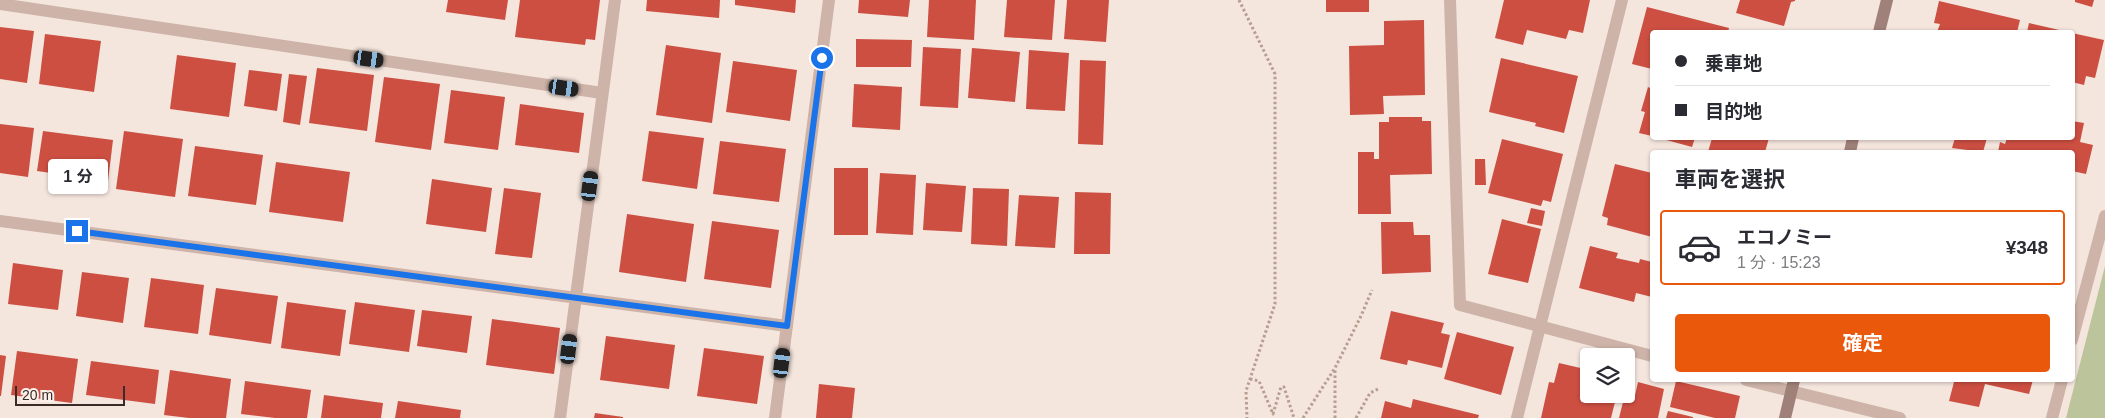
<!DOCTYPE html>
<html lang="ja">
<head>
<meta charset="utf-8">
<style>
  body { margin:0; font-family:Helvetica,"Noto Sans JP",sans-serif; background:#f7f7f7; color:#2b2b33; height:100vh; display:flex; flex-direction:column; font-size:19px; white-space:nowrap }
  * { box-sizing:border-box; margin:0 }
  p { font-size:16px; color:#7c7c81 }
  .icon { flex:none; width:28px; height:28px; fill:none; stroke:currentColor; stroke-width:2; stroke-linecap:round; stroke-linejoin:round }
  .map { position:relative; flex:1; overflow:hidden }
  .sheet { position:absolute; left:1650px; top:150px; width:425px; height:232px; display:flex; flex-direction:column; background:#fff; border-radius:5px; box-shadow:0 1px 4px #0004 }
  .sheet>* { flex:none }
  .guide { position:absolute; left:1650px; top:30px; width:425px; height:110px; border-radius:5px; box-shadow:0 1px 4px #0004; display:grid; align-content:center; height:110px; padding:0 25px; background:#fff }
  .tools { position:absolute; left:1580px; top:348px; display:grid; gap:10px }
  .tools a { display:grid; place-items:center; width:55px; height:55px; border-radius:5px; background:#fff; box-shadow:0 1px 4px #0004; font-size:25px }
  .scale { position:absolute; left:15px; bottom:12px; width:110px; box-sizing:border-box; padding-left:5px; border:2px solid #392b28; border-top:0; font-size:14px; line-height:18px; white-space:nowrap; color:#392b28; -webkit-text-stroke:4px #fbf0ea; paint-order:stroke }
  .end { position:absolute; width:22px; height:22px; margin:-11px; border:6px solid #1a73e8; background:#fff; box-shadow:0 0 0 2px #fff }
  .from { border-radius:50% }
  .bubble { position:absolute; height:35px; border-radius:5px; background:#fff; box-shadow:0 1px 4px #0004; font-size:16px; font-weight:700; line-height:35px; text-align:center }
  .car { position:absolute; width:15px; height:30px; margin:-15px -8px; border-radius:6px; box-shadow:0 0 4px 1px #0007; background:linear-gradient(#222 24%,#8ab4d8 0 40%,#222 0 76%,#8ab4d8 0 86%,#222 0) }
  .guide b { display:flex; align-items:center; gap:18px; height:48px; font-size:19px }
  .guide b+b { border-top:1px solid #e1e1e2 }
  .guide i { width:12px; height:12px; background:#2b2b33 }
  ul { padding:0; list-style:none }
  li { display:flex; align-items:center; gap:15px; height:75px; margin:0 10px 8px; padding:0 15px; border:2px solid #e1e1e2; border-radius:5px }
  li div { flex:1 }
  li b { display:block; font-size:19px }
  li em { font-style:normal; font-weight:700 }
  li.active { border-color:#ea580c }
  li>.icon { width:45px; height:45px; stroke-width:1.5 }
  h2 { padding:0 25px; font-size:22px; line-height:60px }
  .action { display:flex; gap:10px; margin-top:auto; padding:10px 25px }
  .action a { flex:1; height:58px; border-radius:5px; background:#ea580c; color:#fff; font-size:20px; font-weight:700; line-height:58px; text-align:center }
  .map>svg:first-child { display:block }
  .green { fill:#bcc49c }
  .building { fill:#cc4f42 }
  .lines { fill:none; stroke-linecap:round; stroke-linejoin:round }
  .path { stroke:#b99d92; stroke-width:3; stroke-dasharray:2.5 2.5; stroke-linecap:butt }
  .street { stroke:#cdb3a8; stroke-width:12 }
  .secondary { stroke:#a08179; stroke-width:12 }
  .route { stroke:#1a73e8; stroke-width:6 }
</style>
</head>
<body>
<div class="map">
<svg width="2105" height="418" viewBox="0 0 2105 418">
  <rect width="100%" height="100%" fill="#f4e5dd"/>
  <polygon class="green" points="2105,266 2105,418 2066,418"/>
  <g class="building">
    <polygon points="448,0 508,0 505,20 446,12"/>
    <polygon points="520,0 600,0 595,40 586,39 585,45 515,37"/>
    <polygon points="647,0 720,0 719,18 646,11"/>
    <polygon points="735,0 796,0 795,13 735,5"/>
    <polygon points="859,0 910,0 908,17 858,13"/>
    <polygon points="929,0 976,0 974,40 927,37"/>
    <polygon points="1007,0 1055,0 1052,40 1004,37"/>
    <polygon points="1067,0 1109,0 1106,42 1064,39"/>
    <rect x="1326" y="0" width="43" height="12"/>
    <polygon points="1504,0 1590,0 1583,33 1569,30 1566,39 1527,30 1523,45 1495,38"/>
    <polygon points="1740,0 1795,0 1795,1 1791,2 1784,26 1736,13"/>
    <polygon points="2075,0 2094,0 2092,7 2075,2"/>
    <polygon points="1939,1 2020,20 2017,32 1937,32 1940,24 1934,23"/>
    <polygon points="1647,7 1729,28 1728,32 1652,32 1652,69 1632,64"/>
    <polygon points="1424,20 1425,95 1383,96 1384,114 1350,115 1349,46 1384,45 1384,21"/>
    <polygon points="2029,23 2068,32 2027,32"/>
    <polygon points="0,27 34,31 27,83 0,79"/>
    <polygon points="2072,33 2104,40 2095,78 2086,76 2084,85 2072,82"/>
    <polygon points="45,34 101,41 94,92 39,84"/>
    <polygon points="856,39 912,40 911,67 856,67"/>
    <polygon points="666,45 721,53 712,123 656,115"/>
    <polygon points="923,47 961,49 958,108 920,106"/>
    <polygon points="972,48 1020,52 1015,102 968,98"/>
    <polygon points="1029,50 1069,53 1065,111 1026,109"/>
    <polygon points="177,55 236,63 229,117 170,109"/>
    <polygon points="1501,58 1578,76 1564,133 1535,126 1536,123 1489,112"/>
    <polygon points="1080,60 1106,61 1103,145 1078,144"/>
    <polygon points="733,61 797,70 790,121 726,112"/>
    <polygon points="317,68 374,75 367,131 309,123"/>
    <polygon points="249,70 282,74 277,111 244,106"/>
    <polygon points="289,74 307,76 300,125 283,122"/>
    <polygon points="384,77 440,84 431,150 375,142"/>
    <polygon points="854,84 902,87 900,130 852,127"/>
    <polygon points="1648,87 1652,89 1652,136 1639,133 1645,112 1641,111"/>
    <polygon points="451,90 505,97 498,150 444,143"/>
    <polygon points="520,104 584,113 579,153 515,145"/>
    <polygon points="1389,117 1422,117 1422,121 1431,121 1432,174 1390,175 1391,214 1358,214 1358,152 1374,152 1374,159 1379,159 1379,122 1389,122"/>
    <polygon points="2072,121 2084,123 2080,142 2093,145 2086,174 2072,171 2072,152 1998,152 2000,142 2005,144 2007,138 2072,138"/>
    <polygon points="0,124 34,128 28,177 0,173"/>
    <polygon points="43,131 113,140 108,181 37,171"/>
    <polygon points="124,131 183,139 175,197 116,189"/>
    <polygon points="649,131 704,138 697,189 642,181"/>
    <polygon points="1659,138 1695,138 1692,147"/>
    <polygon points="1712,138 1769,138 1765,152 1708,152"/>
    <polygon points="1955,138 1987,138 1983,152 1952,148"/>
    <polygon points="1502,139 1563,154 1551,202 1543,200 1541,206 1488,193"/>
    <polygon points="720,141 786,149 779,202 713,194"/>
    <polygon points="195,146 263,155 256,205 188,196"/>
    <polygon points="1475,159 1485,159 1486,185 1475,185"/>
    <polygon points="276,162 350,172 343,222 269,212"/>
    <polygon points="1615,164 1652,173 1652,237 1607,225 1608,218 1602,216"/>
    <rect x="834" y="168" width="34" height="67"/>
    <polygon points="880,173 916,175 913,235 876,233"/>
    <polygon points="432,179 492,188 486,232 426,224"/>
    <polygon points="926,183 966,186 962,232 923,230"/>
    <polygon points="504,188 541,193 532,258 495,254"/>
    <polygon points="973,188 1009,189 1007,246 971,244"/>
    <polygon points="1075,192 1111,193 1110,254 1074,254"/>
    <polygon points="1019,195 1059,197 1055,248 1015,246"/>
    <polygon points="1531,208 1545,211 1542,226 1527,223"/>
    <polygon points="627,214 694,224 686,282 619,272"/>
    <polygon points="1502,219 1541,229 1528,283 1488,274"/>
    <polygon points="712,221 779,230 771,288 704,279"/>
    <polygon points="1381,222 1413,222 1414,235 1430,235 1431,272 1382,274"/>
    <polygon points="1590,246 1618,253 1616,258 1639,263 1640,259 1652,262 1652,297 1636,293 1634,302 1579,288"/>
    <polygon points="13,263 63,270 58,310 8,304"/>
    <polygon points="82,272 129,278 123,323 76,316"/>
    <polygon points="151,278 204,285 198,334 144,327"/>
    <polygon points="216,288 278,296 271,344 209,335"/>
    <polygon points="287,302 346,310 340,356 281,348"/>
    <polygon points="355,302 415,310 409,352 349,344"/>
    <polygon points="422,310 472,316 467,353 417,346"/>
    <polygon points="1391,311 1444,323 1441,333 1450,335 1442,368 1408,360 1407,365 1380,359"/>
    <polygon points="492,319 560,328 554,374 486,365"/>
    <polygon points="1457,332 1514,347 1501,395 1444,379"/>
    <polygon points="606,336 675,345 669,389 600,380"/>
    <polygon points="704,348 764,356 757,404 697,396"/>
    <polygon points="17,351 78,359 72,403 11,395"/>
    <polygon points="0,355 6,356 1,396 0,396"/>
    <polygon points="91,361 159,370 155,404 86,395"/>
    <polygon points="1559,363 1589,370 1589,394 1612,394 1611,397 1616,398 1611,418 1541,418 1549,382 1554,383"/>
    <polygon points="170,370 231,379 226,418 189,418 164,415"/>
    <polygon points="1947,380 2033,380 2029,394 1985,384 1979,407 1949,401 1954,382"/>
    <polygon points="245,381 311,390 307,418 275,418 241,414"/>
    <polygon points="1676,381 1740,396 1735,418 1715,418 1670,407"/>
    <polygon points="1638,382 1664,389 1658,418 1619,418 1624,398 1634,400"/>
    <polygon points="819,384 855,388 852,418 816,418"/>
    <polygon points="324,395 383,403 381,418 321,418"/>
    <polygon points="1413,399 1479,415 1478,418 1381,418 1385,401 1411,408"/>
    <polygon points="398,401 461,410 460,418 395,418"/>
    <polygon points="1668,411 1693,417 1693,418 1666,418"/>
    <polygon points="595,413 623,417 623,418 594,418"/>
  </g>
  <g class="lines">
    <g class="path">
      <polyline points="1239,0 1275,74 1275,304 1246,391 1247,418"/>
      <polyline points="1250,379 1259,381 1273,414 1281,387 1284,387 1294,418"/>
      <polyline points="1303,418 1335,368 1361,316 1372,290"/>
      <polyline points="1335,418 1335,368"/>
      <polyline points="1356,418 1370,393 1378,389"/>
    </g>
    <g class="street">
      <polyline points="1450,0 1460,305 1652,356"/>
      <polyline points="0,4 602,93"/>
      <polyline points="0,221 787,326"/>
      <polyline points="2072,340 2105,216"/>
      <polyline points="1746,380 1900,418"/>
      <polyline points="560,418 615,0"/>
      <polyline points="775,418 829,0"/>
      <polyline points="1517,418 1622,0"/>
      <polyline points="2052,418 2062,380"/>
    </g>
    <g class="secondary">
      <polyline points="1879,32 1887,0"/>
      <polyline points="1850,152 1853,138"/>
      <polyline points="1785,418 1794,380"/>
    </g>
  </g>
  <g class="lines">
    <polyline class="route" points="77,231 787,326 822,58"/>
  </g>
</svg>
<div class="tools">
<a><svg class="icon" aria-label="layers" viewBox="0 0 24 24"><path d="M12 4l9 5-9 5-9-5zM3 14l9 5 9-5"/></svg></a>
</div>
<div class="scale">20 m</div>
<i class="end from" style="left:822px;top:58px"></i>
<i class="end" style="left:77px;top:231px"></i>
<div class="bubble" style="left:48px;top:159px;width:60px">1 分</div>
<i class="car" style="left:369px;top:59px;rotate:98deg"></i>
<i class="car" style="left:564px;top:88px;rotate:98deg"></i>
<i class="car" style="left:590px;top:186px;rotate:7deg"></i>
<i class="car" style="left:569px;top:349px;rotate:7deg"></i>
<i class="car" style="left:782px;top:363px;rotate:7deg"></i>
<div class="guide">
<b><i class="from"></i>乗車地</b>
<b><i></i>目的地</b>
</div>
<section class="sheet">
<h2>車両を選択</h2>
<ul>
<li class="active"><svg class="icon" aria-label="car" viewBox="0 0 24 24"><path d="M5 17H2v-5l4-1 3-4h7l3 4 3 1v5h-3M9 17h6M6 11h13"/><circle cx="7" cy="17" r="2"/><circle cx="17" cy="17" r="2"/></svg><div><b>エコノミー</b><p>1 分 · 15:23</p></div><em>¥348</em></li>
</ul>
<div class="action"><a>確定</a></div>
</section>
</div>
</body>
</html>
